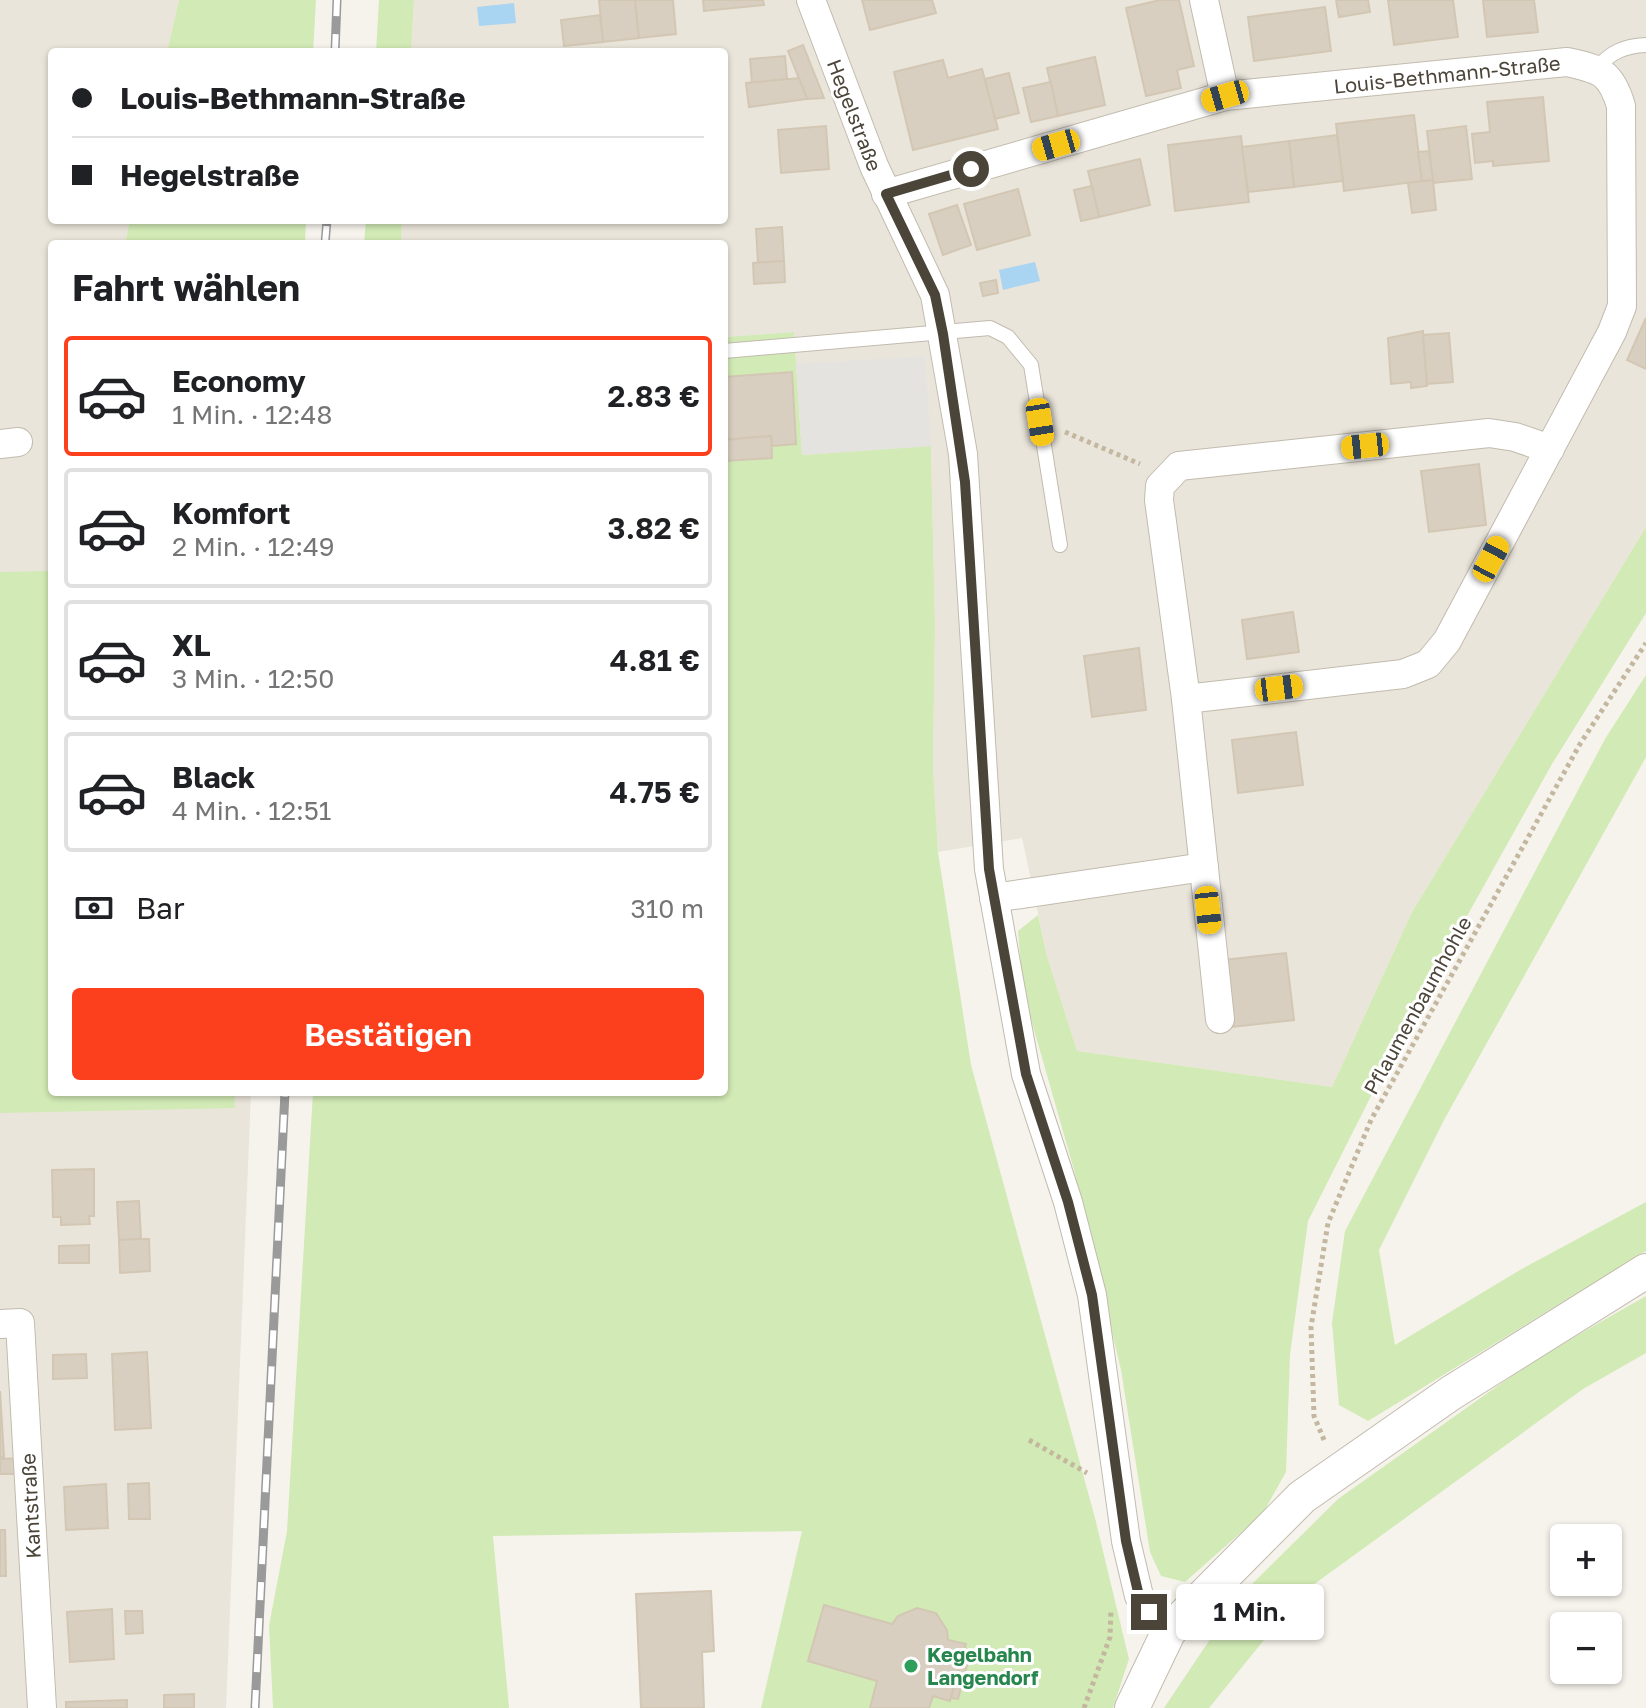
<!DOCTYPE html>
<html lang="de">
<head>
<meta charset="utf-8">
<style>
  body { margin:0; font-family:"Golos Text",sans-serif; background:#f6f6f6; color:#202124; height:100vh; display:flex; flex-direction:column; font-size:30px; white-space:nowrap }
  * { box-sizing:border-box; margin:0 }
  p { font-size:26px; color:#757577 }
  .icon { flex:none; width:44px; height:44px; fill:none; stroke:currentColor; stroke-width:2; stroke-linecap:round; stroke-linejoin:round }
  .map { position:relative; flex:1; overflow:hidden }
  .details { position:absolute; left:48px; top:240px; width:680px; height:856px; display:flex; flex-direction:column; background:#fff; border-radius:8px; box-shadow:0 2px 6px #0004 }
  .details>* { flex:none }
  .hud { position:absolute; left:48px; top:48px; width:680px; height:176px; border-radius:8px; box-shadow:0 2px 6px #0004; display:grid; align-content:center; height:176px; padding:0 24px; background:#fff }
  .buttons { position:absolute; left:1550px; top:1524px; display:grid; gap:16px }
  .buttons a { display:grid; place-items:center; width:72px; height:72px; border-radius:8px; background:#fff; box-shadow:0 2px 6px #0004; font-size:40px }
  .end { position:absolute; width:36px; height:36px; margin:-18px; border:10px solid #4b4439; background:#fff; box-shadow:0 0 0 4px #fff }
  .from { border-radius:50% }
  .bubble { position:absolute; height:56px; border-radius:8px; background:#fff; box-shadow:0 2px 6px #0004; font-size:26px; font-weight:600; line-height:56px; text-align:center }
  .car { position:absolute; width:24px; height:48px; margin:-24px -12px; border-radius:10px; box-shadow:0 0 6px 2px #0007; background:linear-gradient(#f5c518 24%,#345 0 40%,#f5c518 0 76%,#345 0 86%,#f5c518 0) }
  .hud b { display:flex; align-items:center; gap:28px; height:76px; font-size:30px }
  .hud b+b { border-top:2px solid #e0e0e0 }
  .hud i { width:20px; height:20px; background:#202124 }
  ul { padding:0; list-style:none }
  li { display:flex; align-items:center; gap:24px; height:120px; margin:0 16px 12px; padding:0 8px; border:4px solid #e0e0e0; border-radius:8px }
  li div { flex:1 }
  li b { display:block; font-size:30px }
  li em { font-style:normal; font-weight:600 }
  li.on { border-color:#fc3f1d }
  li>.icon { width:72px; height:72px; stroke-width:1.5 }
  h2 { padding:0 24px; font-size:36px; line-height:96px }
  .pay { display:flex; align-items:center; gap:20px; height:88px; padding:0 24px; font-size:30px }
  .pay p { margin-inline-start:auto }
  .button { display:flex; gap:16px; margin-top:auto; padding:16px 24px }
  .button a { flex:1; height:92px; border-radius:8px; background:#fc3f1d; color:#fff; font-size:32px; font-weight:600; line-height:92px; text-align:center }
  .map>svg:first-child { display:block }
  .residential { fill:#eae5da }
  .green { fill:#d2eab5 }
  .parking { fill:#e5e3e0 }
  .water { fill:#a9d4f2 }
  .building { fill:#d8cfc1; stroke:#d3c7b4; stroke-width:2 }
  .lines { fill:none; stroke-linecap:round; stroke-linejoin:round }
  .service-casing { stroke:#c2bbae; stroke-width:16 }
  .minor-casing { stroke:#c2bbae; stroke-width:30 }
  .tertiary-casing { stroke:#c2bbae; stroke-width:36 }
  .path { stroke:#c4b79f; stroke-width:5; stroke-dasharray:4 4; stroke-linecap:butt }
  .service { stroke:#fff; stroke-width:14 }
  .minor { stroke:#fff; stroke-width:28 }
  .tertiary { stroke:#fff; stroke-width:34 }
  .rail-casing { stroke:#9a9a9a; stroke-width:9 }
  .rail { stroke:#fff; stroke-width:6; stroke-dasharray:18; stroke-linecap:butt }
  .route { stroke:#4b4439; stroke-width:10 }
  .leisure-dot { fill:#2e9e5b; stroke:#fff; stroke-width:3 }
  .labels { text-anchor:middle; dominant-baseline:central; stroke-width:6; stroke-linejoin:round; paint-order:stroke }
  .street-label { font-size:20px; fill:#4b4439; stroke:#fff }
  .leisure-label { font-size:20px; font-weight:bold; fill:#27864d; stroke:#fff; text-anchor:start }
</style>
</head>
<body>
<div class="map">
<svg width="1646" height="1708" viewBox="0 0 1646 1708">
  <rect width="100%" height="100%" fill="#f6f3ec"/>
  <g class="residential">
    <polygon points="0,0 179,0 167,52 52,52 52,220 130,220 125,244 52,244 52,1092 251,1092 226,1708 0,1708"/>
    <polygon points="414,0 1646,0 1646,527 1412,912 1332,1087 1077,1051 1047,956 1022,838 938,852 933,767 935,624 931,447 802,455 794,332 724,337 724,244 401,244 402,220 724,220 724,52 411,52"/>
  </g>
  <g class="green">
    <polygon points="179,0 316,0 313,52 167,52"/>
    <polygon points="379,0 414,0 411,52 376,52"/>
    <polygon points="130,220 306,220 305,244 125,244"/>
    <polygon points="366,220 402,220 401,244 364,244"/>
    <polygon points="794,332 802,455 931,446 935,624 933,767 938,852 971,1065 1095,1518 1129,1659 1113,1708 761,1708 802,1531 493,1536 509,1708 273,1708 269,1626 287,1531 313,1092 724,1092 724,337"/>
    <polygon points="1646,527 1646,613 1552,764 1414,1011 1308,1221 1290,1355 1286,1472 1263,1513 1185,1582 1161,1576 1150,1552 1121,1370 1074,1170 1023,991 1018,931 1038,915 1047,956 1077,1051 1332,1087 1412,912"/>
    <polygon points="52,571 52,1092 234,1092 235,1108 0,1113 0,572"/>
    <polygon points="1646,675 1646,757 1444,1120 1379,1250 1395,1345 1520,1270 1646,1202 1646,1251 1368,1421 1339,1405 1332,1323 1345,1231 1605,739"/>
    <polygon points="1646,1296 1646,1353 1583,1389 1302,1593 1209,1708 1164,1708 1237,1599 1338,1499 1534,1360"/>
  </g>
  <polygon class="parking" points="925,356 931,446 802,455 796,364"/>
  <g class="water">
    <polygon points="514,3 516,23 479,26 477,7"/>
    <polygon points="1035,262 1040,281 1003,290 999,270"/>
  </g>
  <g class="building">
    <polygon points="599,0 635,0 639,38 603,42"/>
    <polygon points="635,0 673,0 676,34 639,38"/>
    <polygon points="703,0 763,0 764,5 704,11"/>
    <polygon points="862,0 932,0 936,13 870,30"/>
    <polygon points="1160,0 1179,0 1194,66 1177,70 1181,88 1146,96 1126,8"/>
    <polygon points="1336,0 1368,0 1370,12 1339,17"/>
    <polygon points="1388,0 1453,0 1458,37 1394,45"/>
    <polygon points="1483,0 1534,0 1538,32 1487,37"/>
    <polygon points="1325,7 1331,51 1254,61 1248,17"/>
    <polygon points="600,15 603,42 564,46 561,20"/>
    <polygon points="803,45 824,98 807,99 788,51"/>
    <polygon points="785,56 787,79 752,83 750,59"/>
    <polygon points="1095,57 1105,105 1058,116 1047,68"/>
    <polygon points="943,60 948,78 982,69 998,129 913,150 894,72"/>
    <polygon points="1009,73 1019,113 995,119 985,79"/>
    <polygon points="799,78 807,99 749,107 746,83"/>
    <polygon points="1051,82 1058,116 1031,122 1023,88"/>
    <polygon points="1543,97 1549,161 1493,166 1493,161 1475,163 1472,134 1490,132 1487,102"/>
    <polygon points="1414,115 1422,181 1344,191 1336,124"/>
    <polygon points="826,126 829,169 781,173 778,130"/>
    <polygon points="1466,126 1472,179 1433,183 1427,131"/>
    <polygon points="1337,135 1343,181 1294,187 1289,141"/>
    <polygon points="1241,136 1249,202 1175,211 1168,145"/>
    <polygon points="1289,141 1294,187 1248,192 1242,147"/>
    <polygon points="1429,151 1433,180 1422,181 1418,152"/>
    <polygon points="1140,159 1150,205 1099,217 1088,171"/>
    <polygon points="1433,180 1436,210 1412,213 1408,183"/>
    <polygon points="1092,186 1099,217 1081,221 1074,190"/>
    <polygon points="1018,189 1030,235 977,250 964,204"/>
    <polygon points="957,205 971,245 943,255 929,214"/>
    <polygon points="782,227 784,261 758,263 756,229"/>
    <polygon points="784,261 785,282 754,284 753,263"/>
    <polygon points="996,280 998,293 983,296 980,283"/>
    <polygon points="1646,318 1646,369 1627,360"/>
    <polygon points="1423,331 1427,386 1411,388 1411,382 1391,384 1388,338"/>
    <polygon points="1449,333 1453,382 1427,384 1423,335"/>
    <polygon points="792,372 796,444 772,446 771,436 724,440 724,377"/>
    <polygon points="771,436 772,458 724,461 724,440"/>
    <polygon points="1479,464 1486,525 1429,532 1421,471"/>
    <polygon points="1293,612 1299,652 1247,659 1242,620"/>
    <polygon points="1139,648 1146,710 1092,717 1084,656"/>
    <polygon points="1296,732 1303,785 1238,793 1232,740"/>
    <polygon points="1286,953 1294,1020 1232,1027 1224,960"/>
    <polygon points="94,1169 94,1216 89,1216 90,1224 61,1225 61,1217 53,1217 52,1170"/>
    <polygon points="139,1201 141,1239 119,1240 117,1202"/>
    <polygon points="141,1239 149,1239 150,1271 120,1273 119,1240"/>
    <polygon points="89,1245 89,1263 59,1263 59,1246"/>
    <polygon points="147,1352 151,1428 115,1430 112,1354"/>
    <polygon points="86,1354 87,1378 53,1379 53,1355"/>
    <polygon points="0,1391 4,1457 0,1457"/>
    <polygon points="19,1458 19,1474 0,1474 0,1459"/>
    <polygon points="149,1483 150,1519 129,1519 128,1484"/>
    <polygon points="106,1484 108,1528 66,1530 64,1487"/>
    <polygon points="0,1530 5,1530 6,1576 0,1576"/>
    <polygon points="711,1591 714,1651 702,1652 704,1708 641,1708 636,1594"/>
    <polygon points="824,1605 892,1624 898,1616 917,1608 936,1613 947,1630 948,1640 966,1644 950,1701 933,1696 929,1708 870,1708 877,1681 808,1661"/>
    <polygon points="112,1609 114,1659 70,1662 67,1612"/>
    <polygon points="125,1611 142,1611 143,1633 126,1634"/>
    <polygon points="965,1649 971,1651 958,1699 951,1698"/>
    <polygon points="194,1694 194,1708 164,1708 164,1695"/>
    <polygon points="127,1700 127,1708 66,1708 66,1702"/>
  </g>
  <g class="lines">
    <g class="service-casing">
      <g id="service">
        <path d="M1597,68C1611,52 1624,46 1646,45"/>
        <polyline points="724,351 990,328 1008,337 1031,365 1060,545"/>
      </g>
    </g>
    <g class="minor-casing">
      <g id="minor">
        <polyline points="811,0 874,166 935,295 963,454 989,869 1026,1074 1068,1202 1092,1295 1126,1541 1139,1596 1169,1631"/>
        <polyline points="1204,0 1225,96"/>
        <path d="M886,194L1225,96L1567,62C1600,69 1611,72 1621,106L1622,306L1612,332L1447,641L1428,664L1403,674L1186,699"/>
        <polyline points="0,444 18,442"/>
        <polyline points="994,898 1204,867"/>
        <polyline points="1220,1019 1186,699 1159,500 1160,486 1179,466 1489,433 1515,437 1550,449"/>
        <polyline points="0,1324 20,1323 42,1708"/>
      </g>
    </g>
    <g class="tertiary-casing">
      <polyline id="tertiary" points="1132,1708 1169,1631 1302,1497 1451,1393 1646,1271"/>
    </g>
    <g class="path">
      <polyline points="1065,432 1140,464"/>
      <polyline points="1029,1440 1087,1473"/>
      <polyline points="1324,1440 1314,1416 1311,1327 1328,1223 1371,1120 1580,744 1646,643"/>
      <polyline points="1084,1708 1110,1637 1111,1609"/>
    </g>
    <use href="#service" class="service"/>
    <use href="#minor" class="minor"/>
    <use href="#tertiary" class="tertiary"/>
    <g class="rail-casing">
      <g id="rail">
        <polyline points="335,52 337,0"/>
        <polyline points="325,244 327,220"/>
        <polyline points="255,1708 285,1092"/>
      </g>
    </g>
    <use href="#rail" class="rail"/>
  </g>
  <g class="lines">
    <polyline class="route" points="971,169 886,194 935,295 943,334 965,482 989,869 1026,1074 1068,1202 1092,1295 1126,1541 1139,1596 1149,1612"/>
  </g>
  <circle class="leisure-dot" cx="911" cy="1666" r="8"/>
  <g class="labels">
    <g class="street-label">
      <text transform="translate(1447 74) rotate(-6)">Louis-Bethmann-Straße</text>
      <text transform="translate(855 115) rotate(69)">Hegelstraße</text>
      <text transform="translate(1417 1005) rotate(-61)">Pflaumenbaumhohle</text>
      <text transform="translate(30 1506) rotate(-93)">Kantstraße</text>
    </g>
    <g class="leisure-label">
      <text x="927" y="1654">Kegelbahn<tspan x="927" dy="23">Langendorf</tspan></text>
    </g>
  </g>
</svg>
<div class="buttons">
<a>+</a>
<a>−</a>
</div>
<i class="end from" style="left:971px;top:169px"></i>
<i class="end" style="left:1149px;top:1612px"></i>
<div class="bubble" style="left:1176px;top:1584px;width:148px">1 Min.</div>
<i class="car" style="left:1225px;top:96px;rotate:254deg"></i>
<i class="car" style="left:1056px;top:145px;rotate:254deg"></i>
<i class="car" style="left:1040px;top:422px;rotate:171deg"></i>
<i class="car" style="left:1365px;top:446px;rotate:264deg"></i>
<i class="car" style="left:1491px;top:559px;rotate:28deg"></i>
<i class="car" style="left:1279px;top:688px;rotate:83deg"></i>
<i class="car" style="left:1208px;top:910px;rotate:174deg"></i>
<div class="hud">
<b><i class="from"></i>Louis-Bethmann-Straße</b>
<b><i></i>Hegelstraße</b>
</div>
<section class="details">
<h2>Fahrt wählen</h2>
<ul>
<li class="on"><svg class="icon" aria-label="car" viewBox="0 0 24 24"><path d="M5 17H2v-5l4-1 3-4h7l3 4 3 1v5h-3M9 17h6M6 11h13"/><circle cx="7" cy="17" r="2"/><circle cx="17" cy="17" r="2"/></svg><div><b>Economy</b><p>1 Min. · 12:48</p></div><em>2.83 €</em></li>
<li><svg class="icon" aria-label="car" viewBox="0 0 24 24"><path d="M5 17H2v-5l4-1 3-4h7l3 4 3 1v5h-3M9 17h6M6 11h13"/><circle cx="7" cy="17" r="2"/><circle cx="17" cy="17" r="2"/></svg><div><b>Komfort</b><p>2 Min. · 12:49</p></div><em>3.82 €</em></li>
<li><svg class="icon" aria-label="car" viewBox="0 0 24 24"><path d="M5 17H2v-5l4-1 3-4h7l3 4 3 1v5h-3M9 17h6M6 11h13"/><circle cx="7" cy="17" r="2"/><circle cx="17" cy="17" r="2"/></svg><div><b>XL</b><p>3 Min. · 12:50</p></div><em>4.81 €</em></li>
<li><svg class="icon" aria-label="car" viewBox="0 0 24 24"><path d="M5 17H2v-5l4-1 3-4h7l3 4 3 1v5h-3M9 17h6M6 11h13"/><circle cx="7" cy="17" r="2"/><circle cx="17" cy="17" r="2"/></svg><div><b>Black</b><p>4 Min. · 12:51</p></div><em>4.75 €</em></li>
</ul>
<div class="pay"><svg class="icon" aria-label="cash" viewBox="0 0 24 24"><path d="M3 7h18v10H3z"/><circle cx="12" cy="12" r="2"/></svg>Bar<p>310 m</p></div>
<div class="button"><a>Bestätigen</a></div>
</section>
</div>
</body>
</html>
